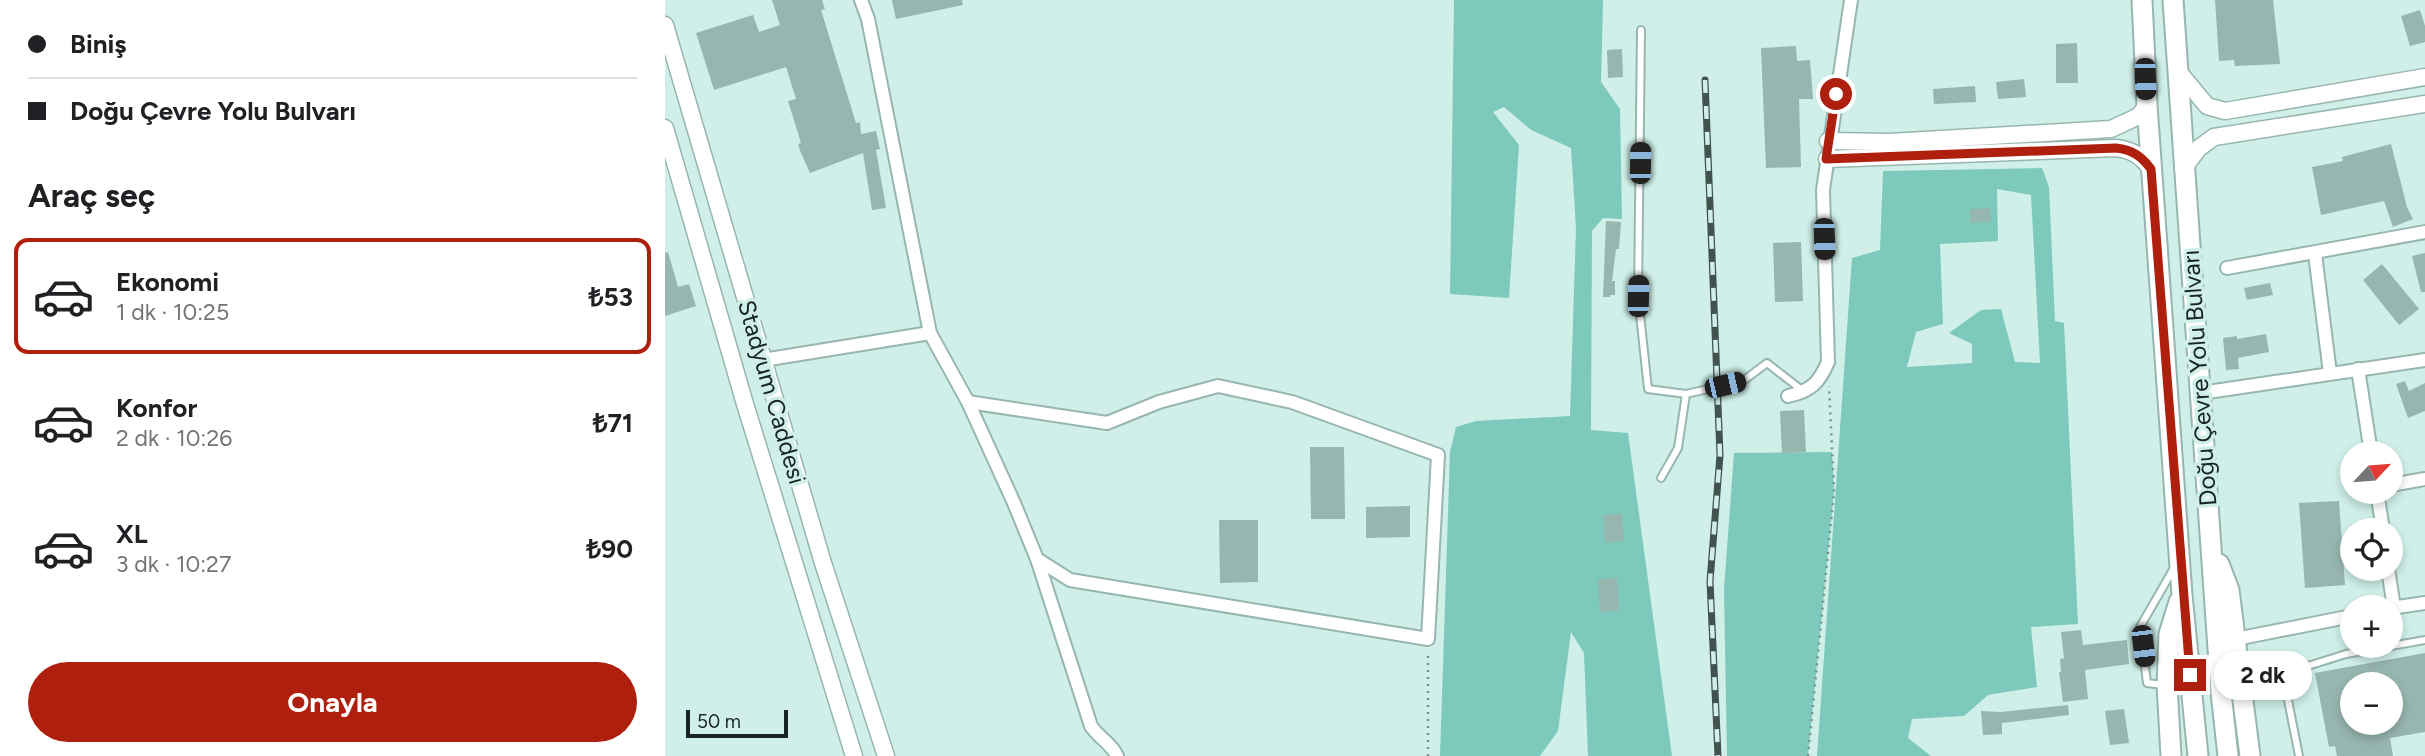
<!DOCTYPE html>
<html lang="tr">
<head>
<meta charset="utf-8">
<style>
  body { margin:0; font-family:Figtree,sans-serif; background:#f2f2f2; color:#202124; height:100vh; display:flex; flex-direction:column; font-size:26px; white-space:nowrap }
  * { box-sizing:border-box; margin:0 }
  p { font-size:23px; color:#757577 }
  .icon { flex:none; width:38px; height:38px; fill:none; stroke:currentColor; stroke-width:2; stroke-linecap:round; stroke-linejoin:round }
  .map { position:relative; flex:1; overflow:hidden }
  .details { display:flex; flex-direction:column; background:#fff; width:665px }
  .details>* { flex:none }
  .guide { display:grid; align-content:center; height:154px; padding:0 28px; background:#fff }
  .needle { width:46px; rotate:64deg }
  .fabs { position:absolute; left:1675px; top:441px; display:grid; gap:14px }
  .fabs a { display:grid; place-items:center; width:63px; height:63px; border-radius:50%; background:#fff; box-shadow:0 4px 10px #0003; font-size:35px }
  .scale { position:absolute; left:21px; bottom:18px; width:102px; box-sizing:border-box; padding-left:7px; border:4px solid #182422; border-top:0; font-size:19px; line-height:24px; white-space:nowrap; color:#182422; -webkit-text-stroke:5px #cfefe8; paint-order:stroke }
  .end { position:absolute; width:32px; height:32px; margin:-16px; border:9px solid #ae1f0d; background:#fff; box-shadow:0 0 0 4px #fff }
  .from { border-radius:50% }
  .bubble { position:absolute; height:49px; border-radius:24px; background:#fff; box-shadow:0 4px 10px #0003; font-size:23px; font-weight:700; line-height:49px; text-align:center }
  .car { position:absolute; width:21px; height:42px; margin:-21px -10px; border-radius:9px; box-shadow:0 0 5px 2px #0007; background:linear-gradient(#222 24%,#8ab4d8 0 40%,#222 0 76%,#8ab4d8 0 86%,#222 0) }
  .guide b { display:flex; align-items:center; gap:24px; height:66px; font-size:26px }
  .guide b+b { border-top:2px solid #e0e0e0 }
  .guide i { width:18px; height:18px; background:#202124 }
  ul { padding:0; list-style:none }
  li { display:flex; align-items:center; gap:21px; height:116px; margin:0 14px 10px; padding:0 14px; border:4px solid transparent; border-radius:14px }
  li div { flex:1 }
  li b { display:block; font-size:26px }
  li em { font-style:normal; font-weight:700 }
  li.active { border-color:#ae1f0d }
  li>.icon { width:63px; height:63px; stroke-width:1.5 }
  h2 { padding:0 28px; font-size:32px; line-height:84px }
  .action { display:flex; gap:14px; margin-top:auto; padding:14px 28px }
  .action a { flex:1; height:80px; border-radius:42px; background:#ae1f0d; color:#fff; font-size:28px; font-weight:700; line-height:80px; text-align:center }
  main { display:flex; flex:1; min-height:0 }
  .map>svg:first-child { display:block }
  .green { fill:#7dcabc; fill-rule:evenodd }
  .building { fill:#97b6af; fill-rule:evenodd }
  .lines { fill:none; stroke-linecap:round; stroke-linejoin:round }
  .service-casing { stroke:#98b6b0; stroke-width:10 }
  .minor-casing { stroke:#98b6b0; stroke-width:16 }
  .secondary-casing { stroke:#98b6b0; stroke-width:19 }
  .trunk-casing { stroke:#98b6b0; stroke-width:23 }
  .path { stroke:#7a918c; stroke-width:2.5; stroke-dasharray:2 5; stroke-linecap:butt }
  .service { stroke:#fff; stroke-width:6 }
  .minor { stroke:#fff; stroke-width:12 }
  .secondary { stroke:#fff; stroke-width:16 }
  .trunk { stroke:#fff; stroke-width:19 }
  .rail-casing { stroke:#42524f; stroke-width:7 }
  .rail { stroke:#cfefe8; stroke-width:4.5; stroke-dasharray:13; stroke-linecap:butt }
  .route { stroke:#ae1f0d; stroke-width:9 }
  .labels { text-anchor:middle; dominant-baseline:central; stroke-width:7; stroke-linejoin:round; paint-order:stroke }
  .street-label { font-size:24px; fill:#182422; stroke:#cfefe8 }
</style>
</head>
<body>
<main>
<section class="details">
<div class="guide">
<b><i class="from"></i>Biniş</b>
<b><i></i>Doğu Çevre Yolu Bulvarı</b>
</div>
<h2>Araç seç</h2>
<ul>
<li class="active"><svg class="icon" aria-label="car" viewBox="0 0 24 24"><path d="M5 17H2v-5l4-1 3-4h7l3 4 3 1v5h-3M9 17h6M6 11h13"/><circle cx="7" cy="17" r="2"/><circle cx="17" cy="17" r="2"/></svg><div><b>Ekonomi</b><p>1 dk · 10:25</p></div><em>₺53</em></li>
<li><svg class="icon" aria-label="car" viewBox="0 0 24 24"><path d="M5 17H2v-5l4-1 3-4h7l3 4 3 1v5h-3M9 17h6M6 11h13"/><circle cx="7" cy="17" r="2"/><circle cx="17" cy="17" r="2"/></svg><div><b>Konfor</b><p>2 dk · 10:26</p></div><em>₺71</em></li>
<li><svg class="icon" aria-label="car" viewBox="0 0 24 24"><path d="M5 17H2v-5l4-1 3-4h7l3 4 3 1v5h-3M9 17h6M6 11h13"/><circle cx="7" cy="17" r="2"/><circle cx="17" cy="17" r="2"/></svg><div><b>XL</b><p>3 dk · 10:27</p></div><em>₺90</em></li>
</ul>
<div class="action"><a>Onayla</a></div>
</section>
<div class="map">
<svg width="1760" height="756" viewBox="0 0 1760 756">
  <rect width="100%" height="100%" fill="#cfefe8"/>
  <g class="green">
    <polygon points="789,0 938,0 936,82 955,109 957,219 938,218 927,231 926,430 963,433 1007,756 923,756 919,653 906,632 893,731 875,756 775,756 785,452 791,427 811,421 905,416 911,228 906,148 866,130 839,107 828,112 854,145 844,298 785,294"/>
    <path d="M1377,168L1384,187L1390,321L1399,323L1413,624L1366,627L1372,687L1323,695L1299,716L1247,719L1243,738L1266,756H1152L1187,258L1215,250L1218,171ZM1332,189L1366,195L1375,363L1350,362L1336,309L1316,310L1284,333L1307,344V363L1242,367L1251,332L1278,324L1275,244L1333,241Z"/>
    <polygon points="1167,452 1169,491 1143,756 1062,756 1059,589 1069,453"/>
  </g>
  <g class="building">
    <polygon points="107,0 157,0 160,9 156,10 191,123 195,122 196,134 211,131 215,149 211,150 221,208 207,210 198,153 145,173 136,153 133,144 136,143 123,101 131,99 121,67 49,90 31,33 88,15 94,32 115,25"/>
    <polygon points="227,0 297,0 298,5 231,19"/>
    <polygon points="1550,0 1608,0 1615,64 1570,66 1569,60 1554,61"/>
    <polygon points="1755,10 1760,26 1760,42 1745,46 1736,16"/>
    <polygon points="1412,43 1413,83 1391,83 1391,44"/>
    <polygon points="1131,46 1132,61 1145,60 1148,99 1134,99 1136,167 1101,168 1096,48"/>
    <polygon points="957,49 958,77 943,78 942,50"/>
    <polygon points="1359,79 1361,97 1333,99 1331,82"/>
    <polygon points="1310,86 1311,102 1269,104 1268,89"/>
    <polygon points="1726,144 1742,207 1748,219 1728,227 1719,201 1656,215 1647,167 1678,161 1677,157"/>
    <polygon points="1325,208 1326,221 1306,223 1305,209"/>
    <polygon points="941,221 956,222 954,249 951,249 947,281 950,281 950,295 945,295 945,297 938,297"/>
    <polygon points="1136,242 1138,301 1110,302 1108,243"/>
    <polygon points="3,252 13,287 24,284 31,306 0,316 0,253"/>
    <polygon points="1760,253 1760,292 1756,292 1747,256"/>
    <polygon points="1717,264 1754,309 1734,325 1698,280"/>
    <polygon points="1605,283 1608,295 1582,300 1579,288"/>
    <polygon points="1601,334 1604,352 1573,358 1574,369 1561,370 1558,338 1572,336 1572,339"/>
    <polygon points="1740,381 1744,391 1760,383 1760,411 1743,418 1731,384"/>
    <polygon points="1139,410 1141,452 1117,453 1115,411"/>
    <polygon points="645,447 679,447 680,519 646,519"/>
    <polygon points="1674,501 1680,585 1640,588 1634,503"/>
    <polygon points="745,506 745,537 701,538 701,507"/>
    <polygon points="957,514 959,541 940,543 938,515"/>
    <polygon points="554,520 593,520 593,582 555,583"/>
    <polygon points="952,578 954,611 935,612 933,579"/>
    <polygon points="1416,630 1418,645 1462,640 1464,664 1420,670 1423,699 1398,702 1394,672 1396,672 1395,659 1399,658 1396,632"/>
    <path d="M1760,653V732L1725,738L1728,756H1672L1670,746L1664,747L1650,673ZM1687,684H1726V723H1687Z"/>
    <polygon points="1403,705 1404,715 1337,723 1337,734 1318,735 1316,711 1336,712"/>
    <polygon points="1459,709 1464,743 1445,745 1440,711"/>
  </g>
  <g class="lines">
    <g class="service-casing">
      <g id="service">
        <polyline points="976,30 973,296 983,389 1021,394"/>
        <polyline points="996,478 1013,448 1021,394 1078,381 1102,363 1138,391"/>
        <polyline points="1498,685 1482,683 1475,627 1509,568"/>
        <polyline points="1634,756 1620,685 1627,671 1681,654 1760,640"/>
      </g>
    </g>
    <g class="minor-casing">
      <g id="minor">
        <path d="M196,0L203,19L265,333L303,402L349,503L372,559L426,726C433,737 447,744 452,756"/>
        <polyline points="1650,254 1665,373"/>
        <polyline points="1562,268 1760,232"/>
        <polyline points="98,360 265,333"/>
        <polyline points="1693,369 1706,453"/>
        <polyline points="1536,393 1760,360"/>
        <path d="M1123,396C1146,391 1154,383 1163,362L1158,190L1186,0"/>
        <polyline points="303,402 442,423 494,402 553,386 627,402 773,455 763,639 405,580 372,559"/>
        <polyline points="1726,485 1760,479"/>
        <polyline points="1712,492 1718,530"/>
        <polyline points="1723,569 1729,608"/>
        <polyline points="1726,608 1760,603"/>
        <polyline points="1571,639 1687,616"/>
      </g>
    </g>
    <g class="secondary-casing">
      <g id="secondary">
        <polyline points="0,25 158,563 221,756"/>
        <polyline points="1513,71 1542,106 1560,111 1760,77"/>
        <polyline points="0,128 80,404 189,756"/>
        <polyline points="1163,141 1225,142 1446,129 1474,116 1482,105"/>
        <path d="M1162,159L1451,148C1468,150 1476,156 1486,169"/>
        <polyline points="1518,169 1534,148 1549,137 1760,104"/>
      </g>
    </g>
    <g class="trunk-casing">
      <g id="trunk">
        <polyline points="1477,0 1482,105 1517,595 1533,756"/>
        <polyline points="1508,0 1556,692 1563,756"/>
        <polyline points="1554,564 1564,590 1585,756"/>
        <polyline points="1506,756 1502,685 1504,634 1514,602"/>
      </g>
    </g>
    <g class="path">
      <polyline points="763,756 763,652"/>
      <polyline points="1143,756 1169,491 1164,386"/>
    </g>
    <use href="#service" class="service"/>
    <use href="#minor" class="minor"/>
    <use href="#secondary" class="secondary"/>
    <use href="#trunk" class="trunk"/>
    <g class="rail-casing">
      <polyline id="rail" points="1040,80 1055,455 1045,581 1053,756"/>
    </g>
    <use href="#rail" class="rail"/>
  </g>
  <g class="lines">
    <path class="route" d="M1171,94L1161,159L1451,148C1468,150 1476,156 1486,169L1525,675"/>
  </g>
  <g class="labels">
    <g class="street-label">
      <text transform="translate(1534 378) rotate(-94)">Doğu Çevre Yolu Bulvarı</text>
      <text transform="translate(107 392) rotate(74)">Stadyum Caddesi</text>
    </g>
  </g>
</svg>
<div class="fabs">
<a><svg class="needle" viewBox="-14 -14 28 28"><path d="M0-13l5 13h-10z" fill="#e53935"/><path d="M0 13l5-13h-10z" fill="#757577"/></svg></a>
<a><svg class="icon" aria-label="locate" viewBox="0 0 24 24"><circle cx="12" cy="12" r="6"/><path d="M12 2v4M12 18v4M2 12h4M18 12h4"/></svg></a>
<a>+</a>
<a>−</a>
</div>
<div class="scale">50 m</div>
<i class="end from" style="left:1171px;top:94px"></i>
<i class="end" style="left:1525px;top:675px"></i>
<div class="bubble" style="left:1549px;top:651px;width:98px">2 dk</div>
<i class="car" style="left:1480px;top:79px;rotate:178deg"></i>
<i class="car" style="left:975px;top:163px;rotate:1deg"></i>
<i class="car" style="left:1159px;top:239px;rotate:178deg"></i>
<i class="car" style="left:973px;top:296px;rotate:1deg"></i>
<i class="car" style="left:1060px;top:385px;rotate:77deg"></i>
<i class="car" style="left:1478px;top:646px;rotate:173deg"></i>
</div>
</main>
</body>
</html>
